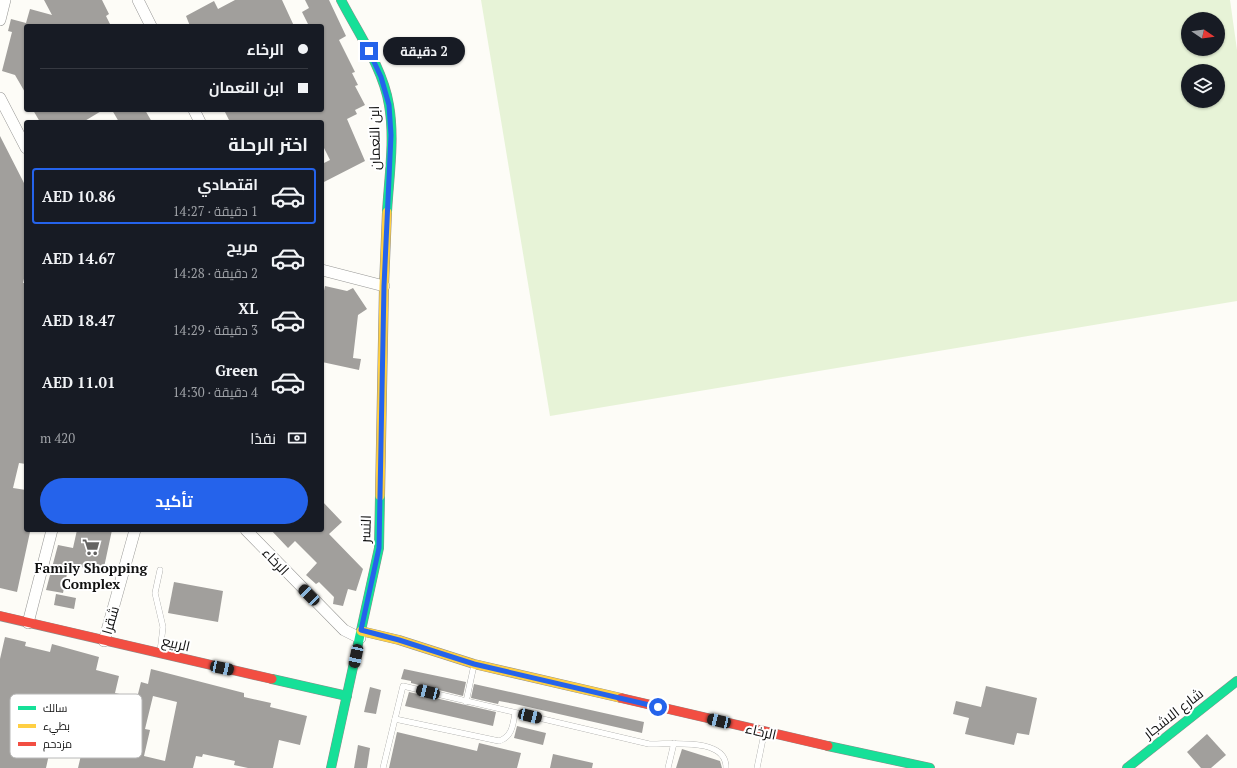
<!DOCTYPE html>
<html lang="ar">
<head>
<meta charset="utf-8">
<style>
  body { margin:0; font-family:"PT Serif",Cairo,serif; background:#242831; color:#f1f3f6; direction:rtl; height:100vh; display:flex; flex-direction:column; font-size:15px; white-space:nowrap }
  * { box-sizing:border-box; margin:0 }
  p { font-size:13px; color:#9ea1a6 }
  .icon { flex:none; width:22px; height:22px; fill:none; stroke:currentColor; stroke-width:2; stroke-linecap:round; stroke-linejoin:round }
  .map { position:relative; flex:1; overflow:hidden; direction:ltr }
  .sheet { position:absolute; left:24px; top:120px; width:300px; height:412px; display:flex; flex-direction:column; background:#171b24; border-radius:4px; box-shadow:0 1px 3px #0004; direction:rtl }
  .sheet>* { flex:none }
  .top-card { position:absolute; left:24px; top:24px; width:300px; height:88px; border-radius:4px; box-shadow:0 1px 3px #0004; direction:rtl; display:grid; align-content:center; height:88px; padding:0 16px; background:#171b24 }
  .needle { width:26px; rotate:103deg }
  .fabs { position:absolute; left:1181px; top:12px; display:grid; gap:8px }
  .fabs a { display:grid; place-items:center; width:44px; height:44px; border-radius:50%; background:#171b24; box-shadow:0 1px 3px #0004; font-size:20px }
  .end { position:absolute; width:18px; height:18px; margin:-9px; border:5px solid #2563eb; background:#fff; box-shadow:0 0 0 2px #fff }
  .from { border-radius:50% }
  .bubble { position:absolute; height:28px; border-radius:14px; background:#171b24; box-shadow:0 1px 3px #0004; font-size:13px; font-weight:700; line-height:28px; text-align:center; direction:rtl }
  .car { position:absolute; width:12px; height:24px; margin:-12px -6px; border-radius:5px; box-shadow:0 0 3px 1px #0007; background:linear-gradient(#222 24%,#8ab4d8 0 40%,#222 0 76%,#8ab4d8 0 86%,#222 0) }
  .top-card b { display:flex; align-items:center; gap:14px; height:38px; font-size:15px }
  .top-card b+b { border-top:1px solid #363941 }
  .top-card i { width:10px; height:10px; background:#f1f3f6 }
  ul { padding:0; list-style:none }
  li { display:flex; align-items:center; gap:12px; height:56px; margin:0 8px 6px; padding:0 8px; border:2px solid transparent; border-radius:4px }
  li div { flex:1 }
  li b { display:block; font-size:15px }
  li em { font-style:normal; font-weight:700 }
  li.current { border-color:#2563eb }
  li>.icon { width:36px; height:36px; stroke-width:1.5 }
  h2 { padding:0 16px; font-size:18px; line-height:48px }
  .pay { display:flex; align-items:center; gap:10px; height:44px; padding:0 16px; font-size:15px }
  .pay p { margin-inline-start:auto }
  .button { display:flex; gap:8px; margin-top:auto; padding:8px 16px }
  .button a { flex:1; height:46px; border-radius:24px; background:#2563eb; color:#fff; font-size:16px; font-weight:700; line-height:46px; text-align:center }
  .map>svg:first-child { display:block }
  .green { fill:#e7f3d7; fill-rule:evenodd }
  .building { fill:#a19f9c; fill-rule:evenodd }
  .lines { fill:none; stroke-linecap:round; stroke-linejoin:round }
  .lane-casing { stroke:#979795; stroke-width:6 }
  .street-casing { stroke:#979795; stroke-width:12 }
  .fast-casing { stroke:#8e8d8b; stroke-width:10 }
  .slow-casing { stroke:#8e8d8b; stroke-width:10 }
  .jam-casing { stroke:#8e8d8b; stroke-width:10 }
  .lane { stroke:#fffffe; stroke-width:5.5 }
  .street { stroke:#fffffe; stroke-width:11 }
  .fast { stroke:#16e098; stroke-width:9 }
  .slow { stroke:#ffcf43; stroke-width:9 }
  .jam { stroke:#f24e42; stroke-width:9 }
  .route { stroke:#2563eb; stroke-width:5 }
  .labels { text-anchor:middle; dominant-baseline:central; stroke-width:4; stroke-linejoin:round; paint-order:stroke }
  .street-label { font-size:14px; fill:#111; stroke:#fff }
  .poi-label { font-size:14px; font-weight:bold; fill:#111; stroke:#fff }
  .key { fill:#fff; stroke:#b8b8b8; stroke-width:1 }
  .key-label { font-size:11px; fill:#111 }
</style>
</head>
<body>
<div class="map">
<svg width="1237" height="768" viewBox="0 0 1237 768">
  <rect width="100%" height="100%" fill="#fdfcf7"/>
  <path class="green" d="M481,0H1230L1237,50V301L550,416ZM1188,19H1218V49H1188ZM1188,71H1218V101H1188Z"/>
  <g class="building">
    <polygon points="44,0 102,0 109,14 106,16 111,26 26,26 26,94 15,75 2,71 12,32 8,31 11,19 26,23 30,9 52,15"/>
    <polygon points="235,0 282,0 294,26 190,26 186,16 214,1 218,9"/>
    <polygon points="305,0 329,0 346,36 339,40 355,72 352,73 358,85 355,86 365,105 355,110 357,114 347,119 365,161 322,183 322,164 330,160 322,144 322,122 230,122 224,110 322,110 322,26 309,26 302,12 309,8"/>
    <polygon points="440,39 443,52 401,62 398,49"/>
    <polygon points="33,110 103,110 83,122 40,122"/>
    <polygon points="112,110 145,110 152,122 119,122"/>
    <polygon points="0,136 26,187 26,270 23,283 26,283 26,464 19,463 13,488 26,490 26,531 30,532 17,592 0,588"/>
    <polygon points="325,286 347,291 353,288 367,309 358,315 353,358 361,359 359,370 322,362 322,300"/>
    <polygon points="322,501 342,522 329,534 363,569 356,591 348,589 343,606 333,604 334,597 319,582 316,584 306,575 317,563 295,541 288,548 271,530 322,530"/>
    <polygon points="77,530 112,530 103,572 69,564 63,593 46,590 58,545 73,548"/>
    <polygon points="174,582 223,591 218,622 168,613"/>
    <polygon points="56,594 76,598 74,609 54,605"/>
    <path d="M5,637L26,642L25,646L50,652L52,644L99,657L96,670L119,676L115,693L137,698L141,682L148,684L151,669L244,693V697L271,703L270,707L307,716L300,745L279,740L273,768H248L234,765L235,761L203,754L202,757L196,756L193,768H78L87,730L56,723L46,768H0V659ZM153,696L177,702L165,761L144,756L150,730L145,729Z"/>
    <polygon points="404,669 466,682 463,696 411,683 411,681 401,679"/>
    <polygon points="474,684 644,722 642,733 515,704 499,701 498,704 471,698"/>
    <polygon points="986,686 1037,698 1029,735 1017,733 1014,745 965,734 969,718 953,714 956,701 981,707"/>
    <polygon points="370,687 381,690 376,714 364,712"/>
    <polygon points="409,692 496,712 493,726 405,706"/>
    <polygon points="517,726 546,733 543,745 514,738"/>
    <polygon points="397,732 477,751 479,743 521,753 517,768 389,768"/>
    <polygon points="1207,734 1226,755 1211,768 1201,768 1187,752"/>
    <polygon points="358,745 370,748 367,768 354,768"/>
    <polygon points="682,749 720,761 722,768 676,768"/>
    <polygon points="553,754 593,763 592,768 550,768"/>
  </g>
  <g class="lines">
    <g class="lane-casing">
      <g id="lane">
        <polyline points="160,570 155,593 163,627 160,652"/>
        <polyline points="466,702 474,665"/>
        <path d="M395,719L499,741C512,737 513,725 515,713"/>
        <path d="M383,768L403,686L649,744C668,745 727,736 726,768"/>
        <polyline points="668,768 674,743"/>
        <polyline points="757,768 764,734"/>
      </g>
    </g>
    <g class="street-casing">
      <g id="street">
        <polyline points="138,0 151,26"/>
        <polyline points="0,20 5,0"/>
        <polyline points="0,98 26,148"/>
        <polyline points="194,110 200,122"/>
        <polyline points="322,270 384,286"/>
        <polyline points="246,530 344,630 360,638"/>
        <polyline points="28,623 52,530"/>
        <polyline points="104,641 135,530"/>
      </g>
    </g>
    <g class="fast-casing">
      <g id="fast">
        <path d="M341,0C358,33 383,68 389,105C395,139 389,177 387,212"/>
        <polyline points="272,679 347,696"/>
        <polyline points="828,746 930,768"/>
        <polyline points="331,768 379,548 380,496"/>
        <polyline points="1127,768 1237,681"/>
      </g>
    </g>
    <g class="slow-casing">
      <g id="slow">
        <polyline points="380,496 384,286 387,212"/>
        <polyline points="361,631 399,640 474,664 621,698"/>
      </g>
    </g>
    <g class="jam-casing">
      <g id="jam">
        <polyline points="0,616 272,679"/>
        <polyline points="621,698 828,746"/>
      </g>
    </g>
    <use href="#lane" class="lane"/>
    <use href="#street" class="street"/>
    <use href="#fast" class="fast"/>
    <use href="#slow" class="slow"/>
    <use href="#jam" class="jam"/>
  </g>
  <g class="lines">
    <polyline class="route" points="369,51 381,77 389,105 391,135 384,286 379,548 361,630 399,640 474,664 658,707"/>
  </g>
  <defs>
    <g id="supermarket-bare" transform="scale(1.38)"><path d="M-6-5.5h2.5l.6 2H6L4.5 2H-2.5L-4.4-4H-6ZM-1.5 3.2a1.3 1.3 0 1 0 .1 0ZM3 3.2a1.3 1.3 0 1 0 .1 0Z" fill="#646362" stroke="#fff" stroke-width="2.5" paint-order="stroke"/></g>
  </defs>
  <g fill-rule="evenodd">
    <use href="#supermarket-bare" x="91" y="547"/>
  </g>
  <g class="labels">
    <g class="street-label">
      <text transform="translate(374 138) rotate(-91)">ابن النعمان</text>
      <text transform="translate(365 529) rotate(-88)">النسر</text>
      <text transform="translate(276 561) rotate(46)">الرخاء</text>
      <text transform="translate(110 620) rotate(-74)">شقرا</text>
      <text transform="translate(176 643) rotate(13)">الربيع</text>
      <text transform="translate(1173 713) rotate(-38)">شارع الاشجار</text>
      <text transform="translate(761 731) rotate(13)">الرخاء</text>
    </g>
    <g class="poi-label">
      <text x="91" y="567">Family Shopping<tspan x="91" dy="16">Complex</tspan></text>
    </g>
  </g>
  <rect x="10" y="694" width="132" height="64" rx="6" class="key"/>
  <rect x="18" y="706" width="18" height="4" fill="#16e098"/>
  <rect x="18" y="724" width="18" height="4" fill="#ffcf43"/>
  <rect x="18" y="742" width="18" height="4" fill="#f24e42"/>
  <g class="key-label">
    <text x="43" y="712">سالك</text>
    <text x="43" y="730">بطيء</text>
    <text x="43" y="748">مزدحم</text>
  </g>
</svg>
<div class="fabs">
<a><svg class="needle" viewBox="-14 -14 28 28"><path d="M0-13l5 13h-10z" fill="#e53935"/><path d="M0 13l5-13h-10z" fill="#9ea1a6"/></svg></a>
<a><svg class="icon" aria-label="layers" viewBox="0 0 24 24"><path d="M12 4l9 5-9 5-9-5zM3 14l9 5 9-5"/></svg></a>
</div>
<i class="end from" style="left:658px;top:707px"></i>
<i class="end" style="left:369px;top:51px"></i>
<div class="bubble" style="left:383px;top:37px;width:82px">2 دقيقة</div>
<i class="car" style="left:309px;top:595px;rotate:315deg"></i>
<i class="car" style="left:356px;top:656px;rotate:192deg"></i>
<i class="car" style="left:222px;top:668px;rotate:102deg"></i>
<i class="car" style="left:428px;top:692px;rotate:284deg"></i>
<i class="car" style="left:530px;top:716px;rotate:103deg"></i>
<i class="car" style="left:719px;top:721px;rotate:283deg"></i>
<div class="top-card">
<b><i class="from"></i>الرخاء</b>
<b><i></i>ابن النعمان</b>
</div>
<section class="sheet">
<h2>اختر الرحلة</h2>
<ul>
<li class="current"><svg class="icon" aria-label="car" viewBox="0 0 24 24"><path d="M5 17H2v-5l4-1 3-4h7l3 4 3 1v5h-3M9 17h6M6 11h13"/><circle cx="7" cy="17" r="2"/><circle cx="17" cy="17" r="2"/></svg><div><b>اقتصادي</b><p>1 دقيقة · 14:27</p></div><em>AED 10.86</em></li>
<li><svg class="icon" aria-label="car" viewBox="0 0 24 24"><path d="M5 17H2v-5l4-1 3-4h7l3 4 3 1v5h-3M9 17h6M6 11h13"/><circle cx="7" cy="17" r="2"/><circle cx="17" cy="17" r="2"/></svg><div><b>مريح</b><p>2 دقيقة · 14:28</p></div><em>AED 14.67</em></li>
<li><svg class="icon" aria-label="car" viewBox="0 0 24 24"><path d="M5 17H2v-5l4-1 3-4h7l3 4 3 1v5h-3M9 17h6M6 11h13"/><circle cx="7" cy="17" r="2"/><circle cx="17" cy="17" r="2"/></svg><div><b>XL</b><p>3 دقيقة · 14:29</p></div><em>AED 18.47</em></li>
<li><svg class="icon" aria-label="car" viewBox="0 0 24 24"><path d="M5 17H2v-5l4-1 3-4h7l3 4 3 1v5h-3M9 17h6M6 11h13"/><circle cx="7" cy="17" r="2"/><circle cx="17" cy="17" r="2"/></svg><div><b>Green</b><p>4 دقيقة · 14:30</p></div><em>AED 11.01</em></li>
</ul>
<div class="pay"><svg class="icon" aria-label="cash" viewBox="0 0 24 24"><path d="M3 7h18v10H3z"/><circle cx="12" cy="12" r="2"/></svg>نقدًا<p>420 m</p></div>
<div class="button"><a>تأكيد</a></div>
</section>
</div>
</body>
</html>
